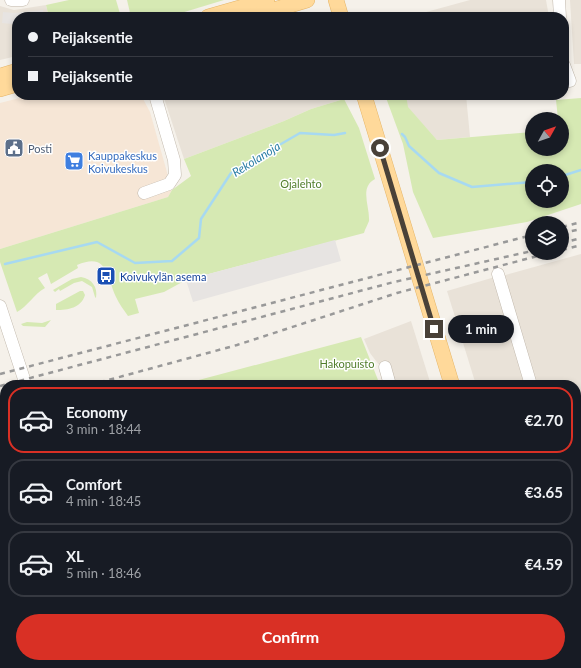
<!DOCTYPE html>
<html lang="en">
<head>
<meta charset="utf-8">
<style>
  body { margin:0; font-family:Lato,sans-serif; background:#20242c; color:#f1f3f6; height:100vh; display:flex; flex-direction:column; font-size:15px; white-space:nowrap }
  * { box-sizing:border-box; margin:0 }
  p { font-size:13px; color:#9ea1a6 }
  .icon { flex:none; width:22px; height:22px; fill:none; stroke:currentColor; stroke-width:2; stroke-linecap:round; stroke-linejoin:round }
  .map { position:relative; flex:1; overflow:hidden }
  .panel { position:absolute; left:0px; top:380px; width:581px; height:288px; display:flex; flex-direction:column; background:#171b24; border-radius:16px 16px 0 0; box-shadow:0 2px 6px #0003 }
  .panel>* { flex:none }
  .hud { position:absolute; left:12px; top:12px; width:557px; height:88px; border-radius:16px; box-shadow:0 2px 6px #0003; display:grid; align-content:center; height:88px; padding:0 16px; background:#171b24 }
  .needle { width:26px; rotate:50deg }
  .fabs { position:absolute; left:525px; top:112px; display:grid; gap:8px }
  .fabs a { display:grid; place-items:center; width:44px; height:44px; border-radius:50%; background:#171b24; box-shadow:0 2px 6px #0003; font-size:20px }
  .end { position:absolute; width:18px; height:18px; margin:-9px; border:5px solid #494138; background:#fff; box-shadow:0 0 0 2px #fff }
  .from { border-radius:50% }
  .bubble { position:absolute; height:28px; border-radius:14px; background:#171b24; box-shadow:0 2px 6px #0003; font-size:13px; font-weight:700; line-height:28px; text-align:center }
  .hud b { display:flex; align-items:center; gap:14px; height:38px; font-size:15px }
  .hud b+b { border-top:1px solid #363941 }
  .hud i { width:10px; height:10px; background:#f1f3f6 }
  ul { padding:7px 0 0; list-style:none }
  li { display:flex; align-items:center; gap:12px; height:66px; margin:0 8px 6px; padding:0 8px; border:2px solid #363941; border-radius:16px }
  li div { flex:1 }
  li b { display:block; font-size:15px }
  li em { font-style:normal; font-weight:700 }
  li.active { border-color:#d93025 }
  li>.icon { width:36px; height:36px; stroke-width:1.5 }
  .action { display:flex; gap:8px; margin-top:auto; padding:8px 16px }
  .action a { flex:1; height:46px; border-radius:24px; background:#d93025; color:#fff; font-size:16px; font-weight:700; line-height:46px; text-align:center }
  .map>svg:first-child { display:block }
  .residential { fill:#e9e2d8 }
  .commercial { fill:#f6e6d6 }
  .green { fill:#d6e9b3; fill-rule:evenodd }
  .parking { fill:#e7e4e2 }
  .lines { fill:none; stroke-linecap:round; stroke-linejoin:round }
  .stream { stroke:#a7d9f1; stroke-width:2.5 }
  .minor-casing { stroke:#c1b8ac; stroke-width:13 }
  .major-casing { stroke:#e5b568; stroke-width:16 }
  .minor { stroke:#fff; stroke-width:12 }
  .major { stroke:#ffd99a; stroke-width:15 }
  .rail { stroke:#999; stroke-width:2.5; stroke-dasharray:5 5; stroke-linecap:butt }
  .route { stroke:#494138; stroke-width:5 }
  .labels { text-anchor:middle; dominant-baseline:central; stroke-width:3; stroke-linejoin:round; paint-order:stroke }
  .service-label { font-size:11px; fill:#4e5e75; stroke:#fff; text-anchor:start }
  .shop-label { font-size:11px; fill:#366cbe; stroke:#fff; text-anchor:start }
  .park-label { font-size:11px; fill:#507d2a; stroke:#fff }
  .transit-label { font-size:11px; fill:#164399; stroke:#fff; text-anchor:start }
  .water-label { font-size:12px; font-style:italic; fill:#2c7ea6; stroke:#fff }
</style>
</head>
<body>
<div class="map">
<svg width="581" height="668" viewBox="0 0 581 668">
  <rect width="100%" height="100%" fill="#f5f1ea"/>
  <g class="residential">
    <polygon points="470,0 546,0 549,17 408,17"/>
    <polygon points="570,0 581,0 581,64 574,64"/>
    <polygon points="46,5 49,17 17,17 17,56 0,60 0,6 14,10"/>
    <polygon points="163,95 344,95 344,99 311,109 284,121 184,159"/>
    <polygon points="406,95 466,95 470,137 437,140 407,107"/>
    <polygon points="581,254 581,407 576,408 576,385 534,385 502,276"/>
    <polygon points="495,277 527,385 476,385 447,291"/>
    <polygon points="411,321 431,385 392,385 389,378 370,353 364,339"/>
    <polygon points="581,417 581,488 576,471 576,418"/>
    <polygon points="5,433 5,500 0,501 0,435"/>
    <polygon points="576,496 581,513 581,668 565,668 564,663 576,663"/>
    <polygon points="5,637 5,663 141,663 143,668 0,668 0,639"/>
    <polygon points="238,663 298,663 300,668 239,668"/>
    <polygon points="392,663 508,663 510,668 394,668"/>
  </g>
  <g class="commercial">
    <polygon points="31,95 141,95 150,112 172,190 168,197 0,249 0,103"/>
    <polygon points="5,508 5,592 0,594 0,510"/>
    <polygon points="202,663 230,663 232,668 204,668"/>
  </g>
  <g class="green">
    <polygon points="69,0 116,0 121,17 49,17 46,5"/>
    <polygon points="127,0 224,0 168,17 131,17"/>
    <path d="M385,95H406L408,107L437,140L532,132V149H562V119H558L556,100L581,98V204L527,222L433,238L413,192L403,144ZM532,171H562V201H532Z"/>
    <path d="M344,99L359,128L375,179C359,187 370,207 369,221C368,224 365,229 364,233L186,280L164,292L135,299L139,313L128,316C124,310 119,304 116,297C106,276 108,252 77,265L78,268L51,284L47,273L38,278L45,288C34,294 27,307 17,312L0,262V249L168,197L172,190L191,176L184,159L284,121L311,109Z"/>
    <path d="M81,277C92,279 98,287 96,298L95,297L92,287L82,281L74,283L60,291L59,289L55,292L53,290L72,279Z"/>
    <path d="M80,291H83L85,295C81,308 68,310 56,310V304Z"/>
    <polygon points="51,320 45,327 23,326 21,324 27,322 42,323"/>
    <polygon points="361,337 380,385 180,385"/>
    <polygon points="365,663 392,663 394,668 367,668"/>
  </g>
  <g class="parking">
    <polygon points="43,10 44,17 17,17 17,27 12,24 2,23 3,12 14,13"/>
    <polygon points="335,240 341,261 193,302 186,280"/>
    <polygon points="5,510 5,564 0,566 0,512"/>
    <polygon points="5,637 5,663 12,663 13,668 0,668 0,639"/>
    <polygon points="147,663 194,663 196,668 149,668"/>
    <polygon points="302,663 332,663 316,668 304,668"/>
  </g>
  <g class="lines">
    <g class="stream">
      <polyline points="402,134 405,137 409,146 439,173 472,187 532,182"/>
      <polyline points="562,176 581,170"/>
      <polyline points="5,264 97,242 135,263 172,261 199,238 201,219 231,173 300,133 334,135 345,133"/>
    </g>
    <g class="minor-casing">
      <g id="minor">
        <polyline points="11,0 23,0"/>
        <polyline points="559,0 560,17"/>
        <polyline points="564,65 570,81"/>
        <polyline points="144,193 169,184 175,175 174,160 155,95"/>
        <polyline points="498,274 531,385"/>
        <polyline points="0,306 26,385"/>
        <polyline points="385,367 390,385"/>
        <polyline points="576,413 581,411"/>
        <polyline points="576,485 581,502"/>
        <polyline points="0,625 5,624"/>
      </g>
    </g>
    <g class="major-casing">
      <g id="major">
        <polyline points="336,0 341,17"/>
        <polyline points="208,17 267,0"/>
        <polyline points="250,17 307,0"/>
        <polyline points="0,76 17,71"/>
        <polyline points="0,89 17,84"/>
        <polyline points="364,95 452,385"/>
        <polyline points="547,663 548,668"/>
      </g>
    </g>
    <use href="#minor" class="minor"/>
    <use href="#major" class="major"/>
    <g class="rail">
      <polyline points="562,227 581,222"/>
      <polyline points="562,233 581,229"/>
      <polyline points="562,243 581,238"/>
      <polyline points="562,250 581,245"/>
      <polyline points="0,374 532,235"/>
      <polyline points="90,385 237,345 397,293 549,253"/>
      <polyline points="0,386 394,282 532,251"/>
      <polyline points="0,406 5,405"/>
    </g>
  </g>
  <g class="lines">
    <polyline class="route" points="380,148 434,329"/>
  </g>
  <defs>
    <g id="civic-square" transform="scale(1)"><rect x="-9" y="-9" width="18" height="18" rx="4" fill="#5c6f8a" stroke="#fff"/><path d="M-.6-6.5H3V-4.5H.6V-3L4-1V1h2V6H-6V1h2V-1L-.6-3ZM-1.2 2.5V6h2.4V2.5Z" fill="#fff"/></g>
    <g id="supermarket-square" transform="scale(1)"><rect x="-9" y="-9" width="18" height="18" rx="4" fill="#3f7fe0" stroke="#fff"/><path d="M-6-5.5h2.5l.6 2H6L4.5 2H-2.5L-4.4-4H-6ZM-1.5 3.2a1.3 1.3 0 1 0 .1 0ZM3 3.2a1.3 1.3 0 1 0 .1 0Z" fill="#fff"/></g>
    <g id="bus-square" transform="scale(1)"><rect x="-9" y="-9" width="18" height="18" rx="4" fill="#1a4fb4" stroke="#fff"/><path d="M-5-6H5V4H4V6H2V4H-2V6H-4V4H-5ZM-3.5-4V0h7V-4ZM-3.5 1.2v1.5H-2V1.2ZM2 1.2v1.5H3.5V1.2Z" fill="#fff"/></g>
  </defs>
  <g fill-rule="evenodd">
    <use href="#civic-square" x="14" y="148"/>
    <use href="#supermarket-square" x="74" y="161"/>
    <use href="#bus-square" x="106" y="276"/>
  </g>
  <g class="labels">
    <g class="service-label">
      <text x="28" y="148">Posti</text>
    </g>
    <g class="shop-label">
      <text x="88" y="155">Kauppakeskus<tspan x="88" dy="13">Koivukeskus</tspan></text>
    </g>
    <g class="park-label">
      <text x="301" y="183">Ojalehto</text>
      <text x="347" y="363">Hakopuisto</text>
    </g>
    <g class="transit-label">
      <text x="120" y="276">Koivukylän asema</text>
    </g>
    <g class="water-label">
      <text transform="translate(256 159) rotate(-32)">Rekolanoja</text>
    </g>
  </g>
</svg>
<div class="fabs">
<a><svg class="needle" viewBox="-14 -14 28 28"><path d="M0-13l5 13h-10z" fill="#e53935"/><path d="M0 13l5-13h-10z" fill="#9ea1a6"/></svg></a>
<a><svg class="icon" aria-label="locate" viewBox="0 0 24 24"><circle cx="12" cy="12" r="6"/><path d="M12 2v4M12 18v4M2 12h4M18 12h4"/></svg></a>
<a><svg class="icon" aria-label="layers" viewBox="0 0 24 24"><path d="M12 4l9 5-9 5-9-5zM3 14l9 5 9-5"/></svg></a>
</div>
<i class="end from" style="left:380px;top:148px"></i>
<i class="end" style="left:434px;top:329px"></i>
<div class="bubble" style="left:448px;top:315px;width:66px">1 min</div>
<div class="hud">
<b><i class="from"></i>Peijaksentie</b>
<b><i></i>Peijaksentie</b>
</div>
<section class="panel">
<ul>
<li class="active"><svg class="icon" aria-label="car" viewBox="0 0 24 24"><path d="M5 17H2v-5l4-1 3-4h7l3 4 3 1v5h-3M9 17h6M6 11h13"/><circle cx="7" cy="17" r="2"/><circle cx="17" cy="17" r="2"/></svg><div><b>Economy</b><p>3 min · 18:44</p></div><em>€2.70</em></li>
<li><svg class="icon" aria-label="car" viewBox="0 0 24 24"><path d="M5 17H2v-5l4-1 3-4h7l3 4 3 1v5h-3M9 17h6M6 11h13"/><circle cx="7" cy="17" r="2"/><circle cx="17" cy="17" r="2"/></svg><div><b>Comfort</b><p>4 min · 18:45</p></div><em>€3.65</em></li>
<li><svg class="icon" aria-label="car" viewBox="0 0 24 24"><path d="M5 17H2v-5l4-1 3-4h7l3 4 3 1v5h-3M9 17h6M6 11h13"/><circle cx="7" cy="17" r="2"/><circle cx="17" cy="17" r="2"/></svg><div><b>XL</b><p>5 min · 18:46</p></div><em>€4.59</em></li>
</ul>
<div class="action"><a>Confirm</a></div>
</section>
</div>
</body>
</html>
